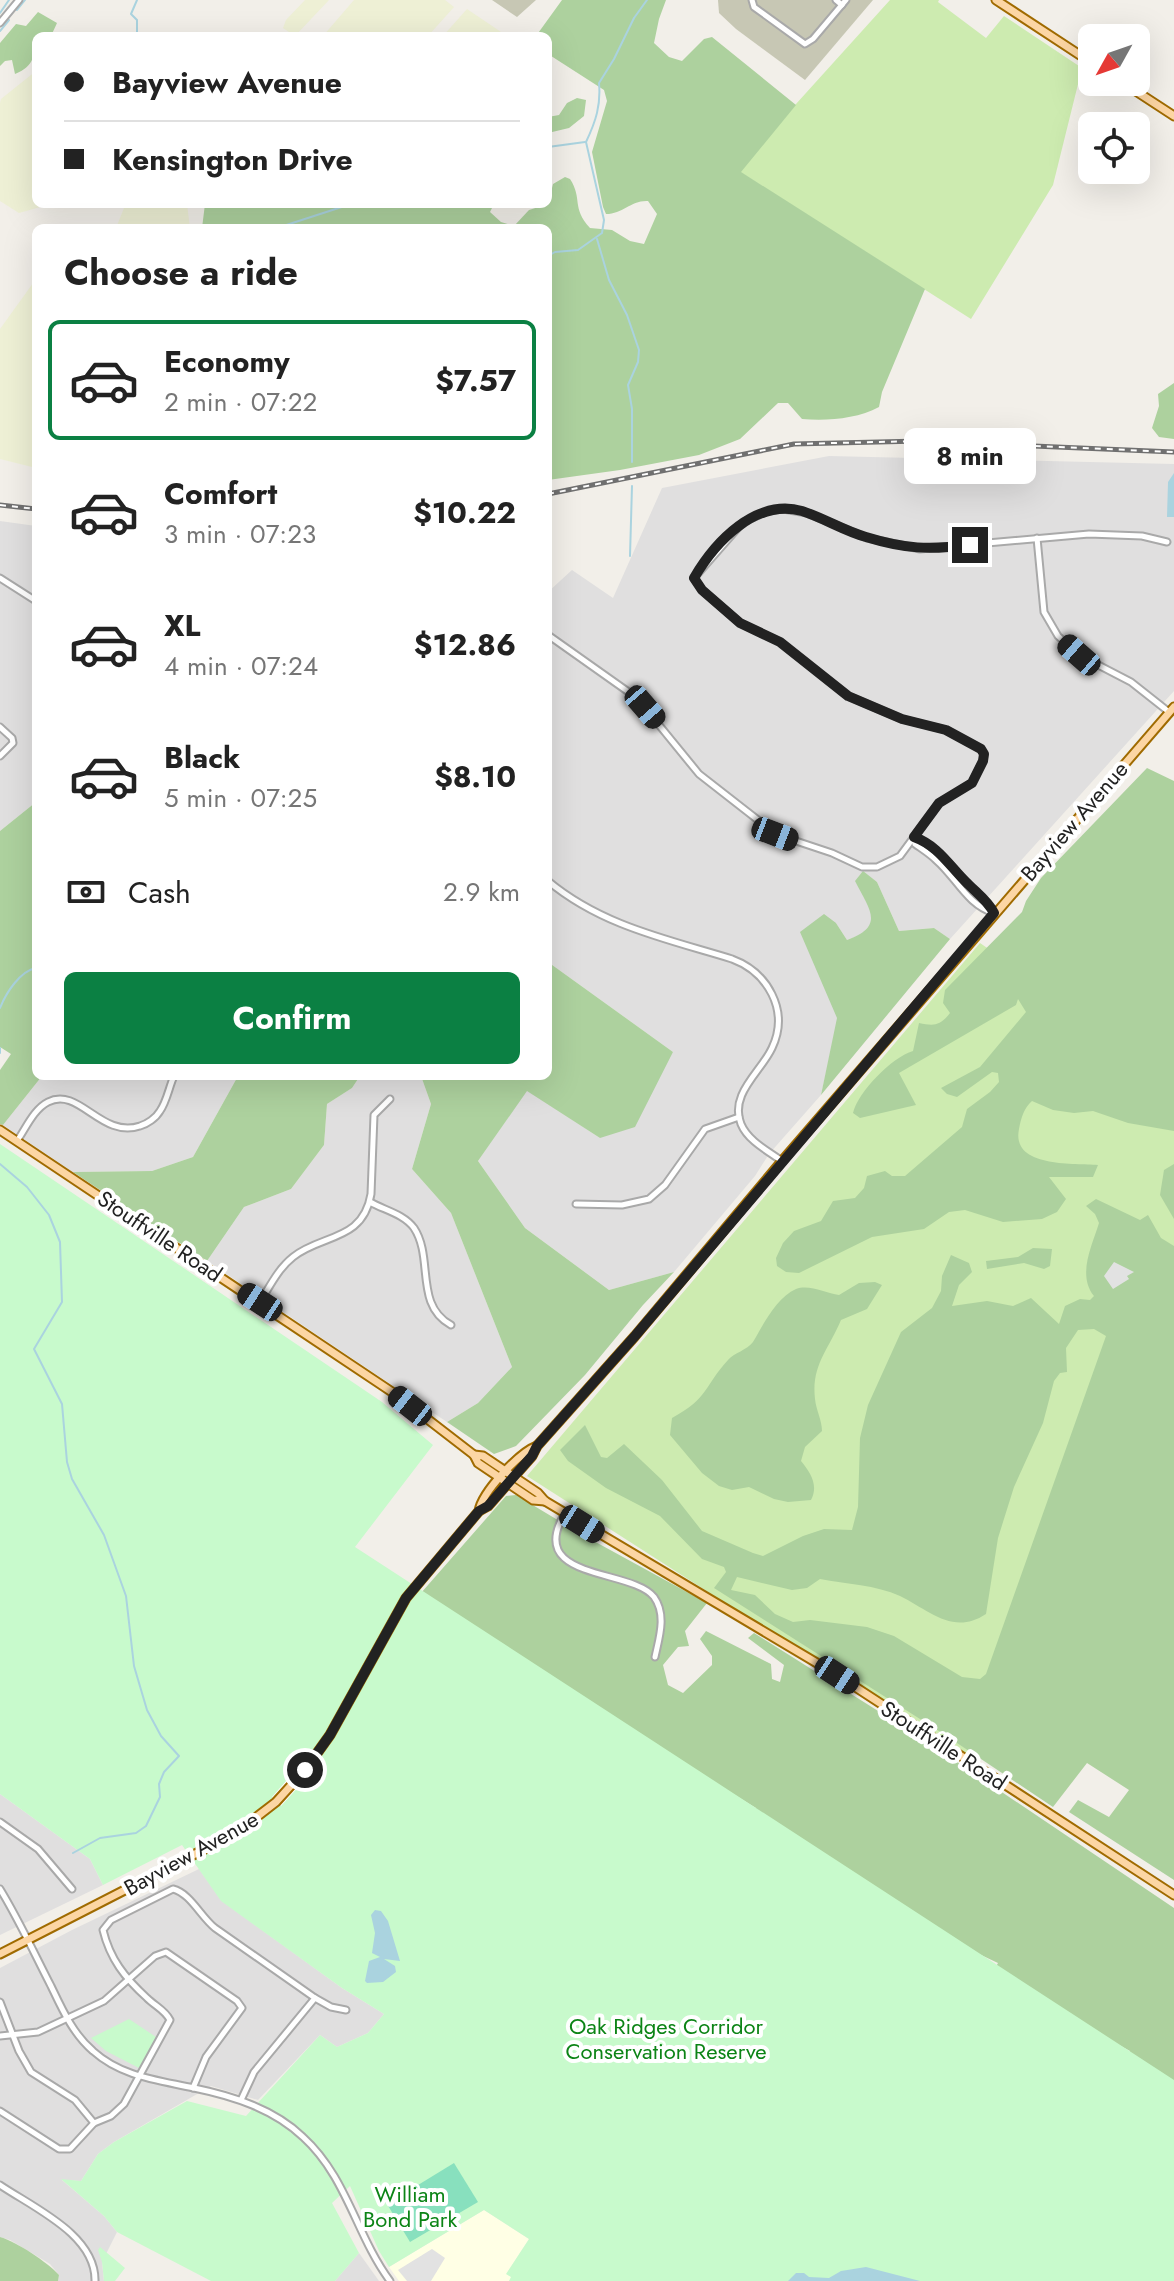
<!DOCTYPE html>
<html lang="en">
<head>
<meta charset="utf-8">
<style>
  body { margin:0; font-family:Jost,sans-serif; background:#f2f2f2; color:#222; height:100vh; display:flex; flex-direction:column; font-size:30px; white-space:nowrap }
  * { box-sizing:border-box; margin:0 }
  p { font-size:26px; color:#767676 }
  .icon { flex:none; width:44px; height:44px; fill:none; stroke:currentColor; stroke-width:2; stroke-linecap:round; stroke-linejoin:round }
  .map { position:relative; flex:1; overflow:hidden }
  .details { position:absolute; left:32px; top:224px; width:520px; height:856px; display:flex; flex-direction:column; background:#fff; border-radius:12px; box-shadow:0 8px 32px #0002 }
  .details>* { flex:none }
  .guide { position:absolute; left:32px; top:32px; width:520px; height:176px; border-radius:12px; box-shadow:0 8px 32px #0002; display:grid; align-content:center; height:176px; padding:0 32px; background:#fff }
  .needle { width:52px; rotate:230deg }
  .tools { position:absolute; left:1078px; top:24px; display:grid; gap:16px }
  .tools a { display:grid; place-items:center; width:72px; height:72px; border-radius:12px; background:#fff; box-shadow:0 8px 32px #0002; font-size:40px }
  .end { position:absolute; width:36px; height:36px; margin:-18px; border:10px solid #222; background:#fff; box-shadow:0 0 0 4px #fff }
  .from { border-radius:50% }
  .bubble { position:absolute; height:56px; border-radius:12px; background:#fff; box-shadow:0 8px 32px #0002; font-size:26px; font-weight:700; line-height:56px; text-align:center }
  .car { position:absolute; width:24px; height:48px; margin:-24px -12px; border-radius:10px; box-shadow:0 0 6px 2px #0007; background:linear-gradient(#222 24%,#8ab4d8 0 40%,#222 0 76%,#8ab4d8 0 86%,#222 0) }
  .guide b { display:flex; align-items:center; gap:28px; height:76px; font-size:30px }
  .guide b+b { border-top:2px solid #e0e0e0 }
  .guide i { width:20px; height:20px; background:#222 }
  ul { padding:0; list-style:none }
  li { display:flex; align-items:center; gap:24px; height:120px; margin:0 16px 12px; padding:0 16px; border:4px solid transparent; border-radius:12px }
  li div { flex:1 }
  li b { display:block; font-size:30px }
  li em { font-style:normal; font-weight:700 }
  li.on { border-color:#0b8043 }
  li>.icon { width:72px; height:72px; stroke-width:1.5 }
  h2 { padding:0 32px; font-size:36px; line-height:96px }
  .pay { display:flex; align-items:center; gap:20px; height:88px; padding:0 32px; font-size:30px }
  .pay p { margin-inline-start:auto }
  .cta { display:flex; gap:16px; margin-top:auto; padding:16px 32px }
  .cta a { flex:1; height:92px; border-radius:12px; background:#0b8043; color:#fff; font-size:32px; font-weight:700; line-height:92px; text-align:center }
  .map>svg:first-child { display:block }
  .residential { fill:#e0dfdf }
  .education { fill:#ffffe5 }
  .construction { fill:#c7c7b4 }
  .farmland { fill:#eef0d5 }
  .grass { fill:#cdebb0 }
  .forest { fill:#add19e; fill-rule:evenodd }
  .park { fill:#c8facc }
  .pitch { fill:#88e0be }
  .parking { fill:#e2e2e2 }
  .water { fill:#aad3df }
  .pier { fill:#fff }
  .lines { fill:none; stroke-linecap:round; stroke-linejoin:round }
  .stream { stroke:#aad3df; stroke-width:2 }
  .minor-casing { stroke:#a9a9a9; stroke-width:9 }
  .major-casing { stroke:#a06b00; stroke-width:11 }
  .minor { stroke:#fff; stroke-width:5 }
  .major { stroke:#fcd6a4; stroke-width:7 }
  .rail-casing { stroke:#707070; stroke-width:5 }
  .rail { stroke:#fff; stroke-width:2; stroke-dasharray:6; stroke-linecap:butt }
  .route { stroke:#222; stroke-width:10 }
  .labels { text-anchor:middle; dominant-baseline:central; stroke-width:8; stroke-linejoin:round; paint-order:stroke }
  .street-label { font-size:22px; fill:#222; stroke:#fff }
  .park-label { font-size:22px; fill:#0c8416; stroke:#fff }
</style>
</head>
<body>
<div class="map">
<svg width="1174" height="2281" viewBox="0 0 1174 2281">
  <rect width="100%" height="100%" fill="#f2efe9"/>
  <g class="residential">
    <polygon points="829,456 1174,464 1174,691 950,939 934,928 899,931 877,882 863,872 872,918 871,925 865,933 847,940 836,923 801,932 838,1018 821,1095 769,1154 755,1176 674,1272 609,1290 525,1228 478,1161 527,1090 600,1138 673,1052 548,962 548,592 572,570 613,598 662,488"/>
    <polygon points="0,521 36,526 36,802 0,831"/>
    <polygon points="42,1076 238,1076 193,1157 152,1171 73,1172 3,1125"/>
    <polygon points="360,1076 421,1076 431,1104 412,1169 451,1213 512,1367 478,1403 447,1422 207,1261 244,1207 291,1189 324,1145 327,1104 352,1088"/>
    <polygon points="0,1794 90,1859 103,1885 0,1935"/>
    <polygon points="199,1869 222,1901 342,1988 384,2014 368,2033 337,2047 320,2035 258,2100 211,2086 114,2142 98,2154 81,2181 62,2180 104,2216 117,2232 102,2262 104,2281 58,2281 59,2275 50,2264 10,2240 0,2237 0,1968 72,1930"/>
    <polygon points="359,2253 379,2281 335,2281"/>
  </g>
  <polygon class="education" points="484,2210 529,2239 507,2273 512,2277 509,2281 399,2281 389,2267"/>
  <g class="construction">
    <polygon points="492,0 536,0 517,17"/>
    <polygon points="718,0 873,0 805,80 736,29 719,13"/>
  </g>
  <g class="farmland">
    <polygon points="305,0 329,0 295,36 283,28 286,20"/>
    <polygon points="354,0 445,0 454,7 428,36 323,36"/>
    <polygon points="467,9 507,36 443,36"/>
    <polygon points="36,71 36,204 51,204 19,213 0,201 0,103 1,99"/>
    <polygon points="117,204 187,204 190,228 116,228 124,208"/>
    <polygon points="36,279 36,468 0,459 0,329"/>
  </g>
  <g class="grass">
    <polygon points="890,0 939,0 938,2 986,38 1004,16 1082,68 1053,185 971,319 740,172 796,104"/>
    <polygon points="980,943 1174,1077 1174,1342 1088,1397 966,1757 527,1476"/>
  </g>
  <g class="forest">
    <path d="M562,0H666L659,19L654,43L669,57L682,61L704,39L712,37L796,105L741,172L925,289L882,392L879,407C857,419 827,421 802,419L788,403H778L740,439L699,455L620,470L548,480V228H202L205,204H494L490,212L501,222L514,226L529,210L548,204L553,184L565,177L570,179C583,199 571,207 590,228L612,230L630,241L644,244L657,214L648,201C631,200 623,214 606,214L603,207L592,152L607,101L604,90L548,54V36H536Z"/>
    <path d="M38,12L57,23L51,36H36C36,53 34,67 15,74L12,60L5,61L0,66V43L16,24L26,26Z"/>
    <polygon points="577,98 586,100 584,116 569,128 548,133 548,117 559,115 567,103"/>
    <polygon points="1174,383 1174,439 1159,437 1152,428 1159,406 1158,394"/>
    <path d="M1147,768L1174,781V1131L1128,1123L1093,1111L1074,1113L1053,1110L1032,1101C1024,1108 1021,1118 1019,1129C1011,1168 1073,1163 1098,1165L1093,1177H1049L1066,1199L1057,1212L1042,1219L1003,1222L965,1210L949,1212L924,1229L872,1237L799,1273L786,1272L777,1266L776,1258L783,1243L794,1231L821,1221L833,1201L855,1198L864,1188L867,1176L885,1171L892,1176H905L962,1127L967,1109L990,1092L999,1082L998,1073L992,1072L957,1097L947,1094L941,1088L980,1067L1026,1012L1018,999L1016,1005L899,1073L916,1105L860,1118L853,1113C858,1092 892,1057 913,1051L919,1023C934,1026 940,1026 950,1013L943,1003L945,990L1022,912L1026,901L1041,878Z"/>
    <polygon points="36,802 36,1076 42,1076 3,1125 0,1124 0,1070 11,1054 0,1047 0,831"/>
    <path d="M863,871L877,882L899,931L934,928L950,939L821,1095L837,1018L800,932L824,914L836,923L847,940C886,926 869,909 855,881Z"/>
    <polygon points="548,962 673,1052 635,1127 600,1138 527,1091 478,1161 525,1228 609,1290 674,1272 643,1305 585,1375 516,1446 494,1454 447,1422 478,1403 512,1367 451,1213 412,1169 431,1104 421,1076 548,1076"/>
    <polygon points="238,1076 360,1076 352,1088 327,1104 324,1145 291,1189 244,1207 207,1261 73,1172 152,1171 193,1157"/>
    <polygon points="1174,1164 1174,1219 1160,1195 1164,1170"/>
    <path d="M1096,1199L1140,1220L1148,1215L1161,1238L1174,1246V1880L1069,1812L1078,1800L1109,1817L1129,1790L1087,1763L1053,1807L942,1733L714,1588L726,1572L724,1567L702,1559L660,1516L606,1488L568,1461L560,1450L585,1425L601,1457L607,1458L624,1444L662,1480L702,1531L753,1553L763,1556L803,1536L824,1529L852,1530L858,1507L860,1438L868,1405L901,1332L932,1308L941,1291L942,1276L951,1255L969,1263L972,1272L959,1285L952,1306L987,1301L1013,1306L1031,1298L1059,1324L1065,1306L1080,1299L1090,1300L1094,1296C1077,1275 1092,1246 1099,1223L1095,1214L1086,1206ZM1094,1329L1106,1336L986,1674L980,1679L962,1677L894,1636L867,1627L810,1620L793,1622L775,1614L755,1595L731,1590L737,1577L792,1590L807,1588L820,1579C846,1584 876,1585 900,1596C929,1610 953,1636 986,1614L998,1538L1014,1487L1043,1423L1054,1381L1060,1373L1067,1372L1066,1348L1078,1330Z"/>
    <polygon points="1033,1248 1052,1249 1050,1266 1044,1269 1024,1263 987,1269 986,1261 1018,1257"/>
    <path d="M875,1282L882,1285L867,1309L841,1320C829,1349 811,1365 815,1399C816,1410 822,1420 822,1431L805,1447L801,1461C810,1472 819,1485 811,1500L788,1502L774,1499L749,1487L732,1490L719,1486L702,1473L670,1435L672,1418C709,1398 704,1386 728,1360C734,1353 747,1350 753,1342C763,1325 776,1298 796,1289C809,1284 826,1293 839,1295L859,1283Z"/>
    <path d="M516,1495L581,1534L707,1603L685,1631L689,1646L678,1647L663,1665L668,1685L683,1693L712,1665V1656L700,1639L706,1631L771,1664L772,1679L780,1682L784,1665L748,1638L754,1633L929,1743L1174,1908V2081L1163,2075L1125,2113L1083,2170L1174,2229V2256L1023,2158L1016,2160L988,2193L974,2194L840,2186L831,2192L773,2190L760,2183L692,2179L682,2183L670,2172L685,2165L825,2180L844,2174L958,2180L991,2163L1001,2144L993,2135L879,2058L760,1986L562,1849L450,1774L360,1718L361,1711L419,1744L483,1635L421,1593L506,1496ZM627,1729L756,1808L724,1865L726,1878L759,1901L761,1888L766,1880L829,1923L847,1901L901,1937L909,1920L922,1936L931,1961L947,1939L998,1963L972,2011L925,2074L560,1833ZM1046,2012H1057L1068,2017L1130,2051L1125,2071L1070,2162L942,2082L984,2020L1017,2018Z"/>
    <path d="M0,2237C17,2242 47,2262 59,2275L58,2281H0Z"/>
  </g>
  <g class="park">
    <polygon points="0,1144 382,1402 433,1445 355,1547 1174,2080 1174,2281 509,2281 511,2277 506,2274 529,2239 484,2210 389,2267 379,2251 350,2186 332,2203 359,2253 335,2281 211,2281 117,2232 104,2216 61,2179 81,2181 98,2154 114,2142 187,2101 246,2116 320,2035 337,2047 368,2033 384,2014 342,1988 221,1901 182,1845 103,1885 90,1859 0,1794"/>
    <polygon points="129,2019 156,2037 139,2068 106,2051 91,2038"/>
    <polygon points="100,2247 125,2268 115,2281 104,2281 102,2262 98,2250"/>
  </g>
  <polygon class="pitch" points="454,2163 478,2202 410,2242 387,2204"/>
  <g class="parking">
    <polygon points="1114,1262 1134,1272 1127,1276 1129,1279 1113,1289 1104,1276"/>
    <polygon points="432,2249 445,2258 431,2281 407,2281 398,2270"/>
  </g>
  <g class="water">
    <polygon points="1174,473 1174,517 1167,517 1168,482"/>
    <polygon points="375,1910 381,1911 388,1921 400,1961 384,1959 395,1966 396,1972 383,1982 367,1983 365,1981 369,1961 380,1957 372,1953 375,1933 371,1915"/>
    <polygon points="866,2267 920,2281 788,2281 796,2273 804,2273 809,2277 829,2278 841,2271"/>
  </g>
  <polygon class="pier" points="301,1764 311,1773 281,1806 272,1797"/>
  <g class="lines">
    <g class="stream">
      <polyline points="17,10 25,0"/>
      <polyline points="0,13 9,0"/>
      <polyline points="0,31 9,20"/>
      <polyline points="137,36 137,20 131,14 137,0"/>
      <polyline points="548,147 585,142"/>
      <polyline points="277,228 351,204"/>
      <polyline points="597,239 609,280 627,315 639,350 638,362 628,385 632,409 632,462"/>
      <path d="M548,256L555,252L578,250L602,233L604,220L586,142C596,121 601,105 599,83L614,59L634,18L647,0"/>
      <polyline points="630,556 632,486"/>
      <path d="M0,1008C6,993 20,971 36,968"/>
      <polyline points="0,1048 0,1053"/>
      <polyline points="0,1164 27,1187 49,1215 60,1242 62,1302 34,1349 62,1404 67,1462 72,1479 104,1535 126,1596 134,1666 147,1710 161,1736 179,1756 164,1772 159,1784 160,1797 146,1826 136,1833 100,1838 73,1853"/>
    </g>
    <g class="minor-casing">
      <g id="minor">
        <polyline points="752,0 754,7 805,44 813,39 846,0"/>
        <polyline points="836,0 842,5"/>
        <polyline points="0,23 19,0"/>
        <polyline points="1037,538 1044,612 1058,636 1079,655 1131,682 1169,712"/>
        <polyline points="0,578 36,601"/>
        <polyline points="548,635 637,698 699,774 763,824 775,834 832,853 862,867 877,867 900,856 939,803 972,783 983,761 984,754 981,749 946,730 902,719 848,696 780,642 740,623 702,590 694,578 743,522 768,511 783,509 807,513 867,538 920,549 1089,534 1142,536 1167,542"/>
        <polyline points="0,727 12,738 13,743 0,756"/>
        <path d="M914,837C939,846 950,867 968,884C978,894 988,901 994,913"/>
        <path d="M914,838L915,844C922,849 930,854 936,860C956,877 967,905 994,913"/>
        <path d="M548,881C602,926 667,939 732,959C767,972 790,1010 772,1048C761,1072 729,1094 741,1124C748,1141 768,1151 782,1161"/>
        <path d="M17,1141C26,1128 34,1109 48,1102C79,1086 101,1139 140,1126C147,1124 156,1118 160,1111C167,1101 169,1087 174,1076"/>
        <path d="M370,1202C384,1210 404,1214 414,1228C434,1258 414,1305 451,1325"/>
        <polyline points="576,1204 622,1205 649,1199 665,1185 705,1129 739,1117"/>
        <path d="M260,1302C270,1286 278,1269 293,1257C321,1234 363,1242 371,1194L374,1115L390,1099"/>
        <path d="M565,1513C524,1581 631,1568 654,1597C667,1615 659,1638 655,1657"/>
        <polyline points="0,1822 38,1849 72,1889"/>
        <path d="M0,1889C19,1920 34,1953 51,1986C62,2009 73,2034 93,2051C122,2077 158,2080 194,2088C233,2096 274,2109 303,2137C347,2177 356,2235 390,2281"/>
        <polyline points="0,2002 19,2051 31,2072 75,2100 94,2123"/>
        <polyline points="0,2036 38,2032 104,2001 155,1956 166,1952 237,2001 242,2008 206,2057 193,2088"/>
        <polyline points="241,2100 254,2072 315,1998"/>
        <path d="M0,2111L59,2149H70L94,2123L111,2116L124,2104L170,2020C165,2010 155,2006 147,1998C125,1978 110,1959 103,1930L111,1920L173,1889C190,1893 201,1917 215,1928L315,1998L331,2007L346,2010"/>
        <path d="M0,2185C34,2208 96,2235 95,2281"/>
      </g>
    </g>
    <g class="major-casing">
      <g id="major">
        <polyline points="996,0 1092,63"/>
        <polyline points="1122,82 1174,116"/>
        <polyline points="0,1130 395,1394 474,1455 478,1463 533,1500 545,1501"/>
        <polyline points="474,1455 483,1456 538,1493 545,1501 837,1675 1174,1895"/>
        <path d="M479,1511C482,1492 519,1453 537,1446"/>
        <polyline points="0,1954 236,1833 276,1802 305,1770 330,1735 406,1598 479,1511 488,1506 532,1456 537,1446 635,1336 782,1161 1174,707"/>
      </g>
    </g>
    <use href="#minor" class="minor"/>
    <use href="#major" class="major"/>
    <g class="rail-casing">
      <g id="rail">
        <polyline points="548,494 794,444 920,441 1174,452"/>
        <polyline points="0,505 36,509"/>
      </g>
    </g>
    <use href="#rail" class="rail"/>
  </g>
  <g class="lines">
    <path class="route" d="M305,1770L330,1735L406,1598L479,1511L488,1506L532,1456L537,1446L635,1336L994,913C988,901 978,894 968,884C950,867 939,846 914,837L939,803L972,783L983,761L984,754L981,749L946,730L902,719L848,696L780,642L740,623L702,590L694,578C715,542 756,498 802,511C824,518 844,531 866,537C905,549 929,550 970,545"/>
  </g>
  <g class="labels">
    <g class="street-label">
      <text transform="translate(1074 821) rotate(-49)">Bayview Avenue</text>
      <text transform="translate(160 1236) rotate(34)">Stouffville Road</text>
      <text transform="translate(944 1745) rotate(33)">Stouffville Road</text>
      <text transform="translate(191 1853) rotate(-29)">Bayview Avenue</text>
    </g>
    <g class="park-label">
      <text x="666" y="2026">Oak Ridges Corridor<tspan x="666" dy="25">Conservation Reserve</tspan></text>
      <text x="410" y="2194">William<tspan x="410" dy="25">Bond Park</tspan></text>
    </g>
  </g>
</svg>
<div class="tools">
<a><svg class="needle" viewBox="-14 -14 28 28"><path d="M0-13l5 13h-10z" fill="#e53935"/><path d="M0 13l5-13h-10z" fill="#767676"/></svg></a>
<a><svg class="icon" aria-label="locate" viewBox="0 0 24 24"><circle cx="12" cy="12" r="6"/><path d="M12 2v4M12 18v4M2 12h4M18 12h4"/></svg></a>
</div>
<i class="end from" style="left:305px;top:1770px"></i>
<i class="end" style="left:970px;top:545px"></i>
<div class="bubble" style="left:904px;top:428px;width:132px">8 min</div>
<i class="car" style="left:1079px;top:655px;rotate:311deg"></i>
<i class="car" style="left:645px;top:707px;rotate:139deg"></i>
<i class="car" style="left:775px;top:834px;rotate:111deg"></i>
<i class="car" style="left:260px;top:1302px;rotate:303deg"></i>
<i class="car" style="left:410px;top:1406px;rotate:308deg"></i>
<i class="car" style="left:582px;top:1524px;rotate:122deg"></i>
<i class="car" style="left:837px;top:1675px;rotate:123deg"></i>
<div class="guide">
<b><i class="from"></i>Bayview Avenue</b>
<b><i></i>Kensington Drive</b>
</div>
<section class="details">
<h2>Choose a ride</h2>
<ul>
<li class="on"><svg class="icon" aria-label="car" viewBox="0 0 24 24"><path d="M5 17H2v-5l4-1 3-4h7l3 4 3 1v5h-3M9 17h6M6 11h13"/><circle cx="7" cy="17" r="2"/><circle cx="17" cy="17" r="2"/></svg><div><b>Economy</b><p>2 min · 07:22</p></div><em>$7.57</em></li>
<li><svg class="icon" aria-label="car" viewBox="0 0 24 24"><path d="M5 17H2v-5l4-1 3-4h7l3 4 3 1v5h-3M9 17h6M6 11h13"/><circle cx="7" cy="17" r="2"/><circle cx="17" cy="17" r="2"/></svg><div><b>Comfort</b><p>3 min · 07:23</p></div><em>$10.22</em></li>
<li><svg class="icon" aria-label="car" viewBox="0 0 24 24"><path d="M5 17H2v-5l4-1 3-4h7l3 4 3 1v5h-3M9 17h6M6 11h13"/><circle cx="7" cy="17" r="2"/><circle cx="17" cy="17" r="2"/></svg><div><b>XL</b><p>4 min · 07:24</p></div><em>$12.86</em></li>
<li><svg class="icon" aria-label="car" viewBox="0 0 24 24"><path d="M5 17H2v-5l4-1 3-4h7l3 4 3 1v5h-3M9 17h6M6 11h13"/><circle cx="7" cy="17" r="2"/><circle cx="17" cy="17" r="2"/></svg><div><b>Black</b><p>5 min · 07:25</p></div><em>$8.10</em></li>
</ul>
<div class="pay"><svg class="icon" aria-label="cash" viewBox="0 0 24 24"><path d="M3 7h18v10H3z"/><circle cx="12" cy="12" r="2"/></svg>Cash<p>2.9 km</p></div>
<div class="cta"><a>Confirm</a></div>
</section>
</div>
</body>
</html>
